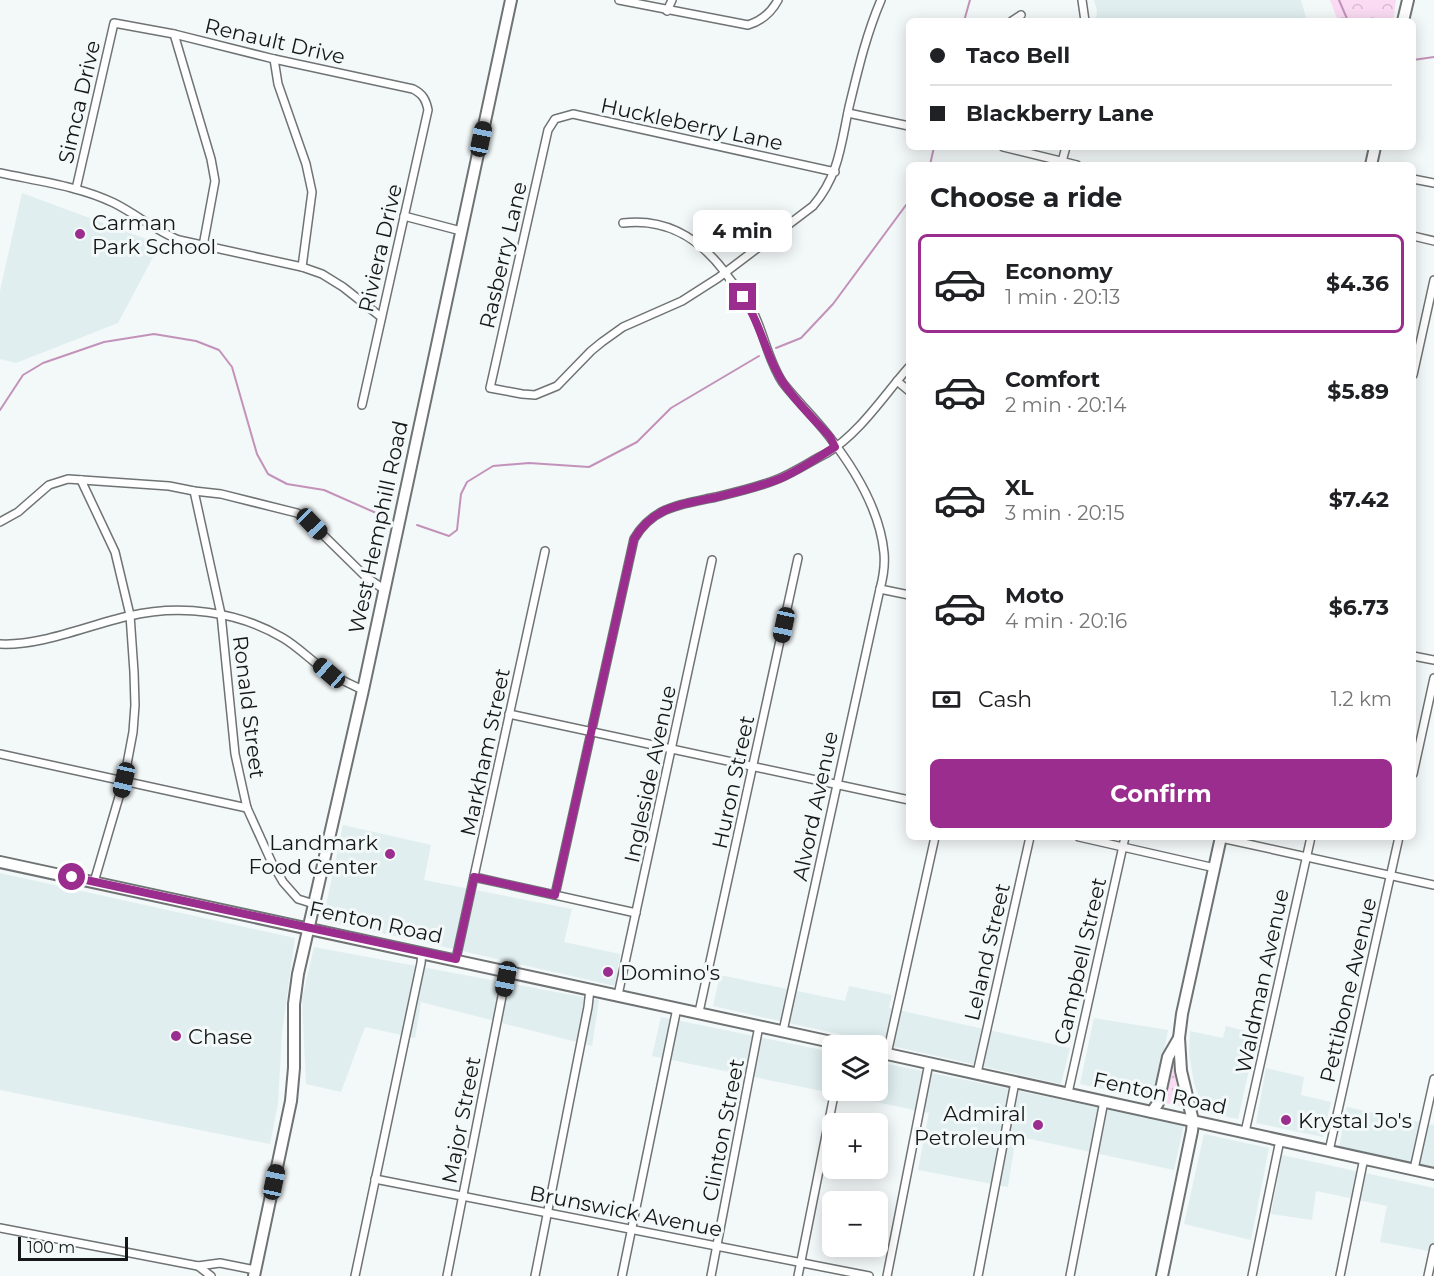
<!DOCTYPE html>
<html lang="en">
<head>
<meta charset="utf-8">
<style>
  body { margin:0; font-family:Montserrat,sans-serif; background:#f2f2f2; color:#202124; height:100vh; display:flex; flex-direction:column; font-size:22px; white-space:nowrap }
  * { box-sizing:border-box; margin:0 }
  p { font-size:20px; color:#757577 }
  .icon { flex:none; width:33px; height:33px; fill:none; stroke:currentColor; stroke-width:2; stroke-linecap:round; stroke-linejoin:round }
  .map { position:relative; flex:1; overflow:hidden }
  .sheet { position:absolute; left:906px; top:162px; width:510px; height:678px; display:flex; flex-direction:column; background:#fff; border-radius:9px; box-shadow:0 3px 15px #0003 }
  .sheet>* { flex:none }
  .guide { position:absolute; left:906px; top:18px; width:510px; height:132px; border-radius:9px; box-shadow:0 3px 15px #0003; display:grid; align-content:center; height:132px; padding:0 24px; background:#fff }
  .fabs { position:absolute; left:822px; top:1035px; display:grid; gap:12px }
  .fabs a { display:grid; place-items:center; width:66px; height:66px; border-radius:9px; background:#fff; box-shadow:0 3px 15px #0003; font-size:30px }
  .scale { position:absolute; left:18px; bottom:15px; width:110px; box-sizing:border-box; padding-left:6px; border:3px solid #161818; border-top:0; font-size:16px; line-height:21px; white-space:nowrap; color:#161818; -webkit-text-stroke:4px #f3f8f8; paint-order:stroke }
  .end { position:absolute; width:27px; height:27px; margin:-14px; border:8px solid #9a2d8d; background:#fff; box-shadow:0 0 0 3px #fff }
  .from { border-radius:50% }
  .bubble { position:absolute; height:42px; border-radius:9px; background:#fff; box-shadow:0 3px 15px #0003; font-size:20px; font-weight:700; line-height:42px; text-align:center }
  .car { position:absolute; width:18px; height:36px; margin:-18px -9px; border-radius:8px; box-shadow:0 0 4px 2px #0007; background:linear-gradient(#222 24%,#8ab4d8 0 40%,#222 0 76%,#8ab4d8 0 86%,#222 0) }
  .guide b { display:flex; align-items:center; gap:21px; height:57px; font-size:22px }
  .guide b+b { border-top:2px solid #e0e0e0 }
  .guide i { width:15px; height:15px; background:#202124 }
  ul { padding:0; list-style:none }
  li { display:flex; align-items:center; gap:18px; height:99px; margin:0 12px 9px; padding:0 12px; border:3px solid transparent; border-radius:9px }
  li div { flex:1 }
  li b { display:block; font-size:22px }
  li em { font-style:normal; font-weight:700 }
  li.active { border-color:#9a2d8d }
  li>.icon { width:54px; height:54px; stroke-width:1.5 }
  h2 { padding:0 24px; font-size:27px; line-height:72px }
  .pay { display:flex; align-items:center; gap:15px; height:66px; padding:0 24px; font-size:22px }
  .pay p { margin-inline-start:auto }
  .cta { display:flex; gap:12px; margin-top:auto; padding:12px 24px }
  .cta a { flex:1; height:69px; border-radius:9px; background:#9a2d8d; color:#fff; font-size:24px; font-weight:700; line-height:69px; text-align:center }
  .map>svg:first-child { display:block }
  .built { fill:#e0eeef }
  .grass { fill:url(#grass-dots) }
  .park { fill:url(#park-crowns) }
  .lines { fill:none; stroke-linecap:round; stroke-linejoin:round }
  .stream { stroke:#c392ba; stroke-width:2 }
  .street-casing { stroke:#6f7374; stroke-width:10 }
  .secondary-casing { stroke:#6f7374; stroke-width:14 }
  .street { stroke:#fff; stroke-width:7 }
  .secondary { stroke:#fff; stroke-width:10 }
  .route { stroke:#9a2d8d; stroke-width:8 }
  .poi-dot { fill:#9a2d8d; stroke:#f3f8f8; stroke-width:2 }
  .labels { text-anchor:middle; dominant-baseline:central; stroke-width:6; stroke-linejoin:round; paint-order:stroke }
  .street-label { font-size:21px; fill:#161818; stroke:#f3f8f8 }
  .poi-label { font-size:21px; fill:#161818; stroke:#f3f8f8; text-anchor:start }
</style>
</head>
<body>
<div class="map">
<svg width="1434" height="1276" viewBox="0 0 1434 1276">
  <defs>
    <pattern id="grass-dots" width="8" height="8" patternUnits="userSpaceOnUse" patternTransform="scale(1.5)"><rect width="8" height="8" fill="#fadbf3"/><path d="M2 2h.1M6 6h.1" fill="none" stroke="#d6bbd0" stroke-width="1.8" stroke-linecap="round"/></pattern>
    <pattern id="park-crowns" width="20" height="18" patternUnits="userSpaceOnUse" patternTransform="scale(1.5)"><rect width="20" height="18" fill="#fadbf3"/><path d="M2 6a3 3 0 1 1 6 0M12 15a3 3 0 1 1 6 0" fill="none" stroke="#d6bbd0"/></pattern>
  </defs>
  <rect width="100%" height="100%" fill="#f3f8f8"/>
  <g class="built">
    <polygon points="1094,0 1301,0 1307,21 1096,21 1097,10"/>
    <polygon points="22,193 160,244 118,323 16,363 0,359 0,291"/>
    <polygon points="343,825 431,845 424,880 572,909 564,942 620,954 615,986 414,940 328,922 324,915"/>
    <polygon points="0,873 295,938 282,1033 278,1104 270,1144 0,1090"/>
    <polygon points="314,947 599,1000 592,1046 421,1002 415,1038 365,1027 341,1092 306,1084 302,999"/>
    <polygon points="720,975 845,1001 849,986 892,995 889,1008 1070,1048 1061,1084 713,1006"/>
    <polygon points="661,1017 832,1052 832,1090 878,1090 878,1062 1184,1125 1174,1170 1016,1136 1008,1187 918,1170 929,1113 652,1056"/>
    <polygon points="1094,1018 1168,1030 1155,1100 1080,1084"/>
    <polygon points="1226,1026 1257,1034 1238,1119 1208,1113 1202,1109 1194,1083 1189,1053 1190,1031 1223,1038"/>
    <polygon points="1266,1068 1304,1077 1301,1095 1331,1102 1323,1137 1256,1123"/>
    <polygon points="1347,1107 1434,1125 1434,1167 1339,1147"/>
    <polygon points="1204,1134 1269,1148 1251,1240 1184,1224"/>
    <polygon points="1282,1155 1434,1188 1434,1252 1380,1242 1387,1206 1316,1191 1312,1220 1271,1214"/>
  </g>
  <polygon class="grass" points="1172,1059 1180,1102 1180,1106 1160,1102"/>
  <polygon class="park" points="1330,0 1396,0 1393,21 1338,21"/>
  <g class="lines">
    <g class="stream">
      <polyline points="1339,0 1348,21"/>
      <polyline points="964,21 970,0"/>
      <polyline points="1413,60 1434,57"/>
      <polyline points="930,165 934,147"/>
      <polyline points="776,348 801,338 833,304 909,201"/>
      <polyline points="0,410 23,375 43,363 104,342 154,334 196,341 219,350 232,367 257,454 268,474 287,484 324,490 383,516"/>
      <polyline points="417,525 449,536 457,530 461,494 467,482 493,466 529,463 589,467 637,442 671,408 759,356"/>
    </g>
    <g class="street-casing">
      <g id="street">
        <path d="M619,0L748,25C761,21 771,13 778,0"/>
        <polyline points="1082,0 1085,21"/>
        <polyline points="667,11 672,0"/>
        <polyline points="1012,21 1021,15"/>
        <polyline points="174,34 211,159 215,181 203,246"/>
        <polyline points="274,59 278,84 306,164 312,192 302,267"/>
        <polyline points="848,113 909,126"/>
        <polyline points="1003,147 1077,165"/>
        <polyline points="1061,165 1066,147"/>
        <path d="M835,172L573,114L555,119L548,130L490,388L522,394L535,395L557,386L591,351L602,342L623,327L682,301L718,278L813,206C839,176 841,144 849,107C858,70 866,35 881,0"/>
        <path d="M0,173C37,181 79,186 114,203C136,214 156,231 179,240L302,267L322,274L343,287L381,317"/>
        <polyline points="1413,179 1434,183"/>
        <path d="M76,189L114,23L174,34L274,59L413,89C423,94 426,100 428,110L362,405"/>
        <polyline points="404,216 461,231"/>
        <path d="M623,223C666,218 698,237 724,271C734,286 748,299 755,316C765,338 769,362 783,383C797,401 814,417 828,435C854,468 880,510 884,553C885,564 883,578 880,589L783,1031"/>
        <polyline points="1413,236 1434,241"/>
        <polyline points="1413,375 1434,280"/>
        <polyline points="897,381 909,391"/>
        <polyline points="81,480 115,552 130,615 134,672 135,705 133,732 124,780 94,882"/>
        <polyline points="194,491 221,614 235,754 247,808 272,863 283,882 298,899 314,904"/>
        <polyline points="0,522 18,512 49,485 68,479 169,486 194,491 221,494 297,513 312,524 366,577 385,590"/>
        <polyline points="880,589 909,595"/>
        <path d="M0,644C42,646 88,625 129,616C180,604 238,611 283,638C300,648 314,664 331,674C341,680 352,685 363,690"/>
        <polyline points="1413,656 1434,660"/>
        <polyline points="509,714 909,800"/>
        <polyline points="0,754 247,808"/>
        <polyline points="1413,774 1434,678"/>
        <polyline points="1079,837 1215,868"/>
        <polyline points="1221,838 1434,885"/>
        <polyline points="474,877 636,913"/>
        <path d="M555,895L634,539C653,506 683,504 716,497C737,492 759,487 778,479C795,472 811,461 827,453C860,433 884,395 909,367"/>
        <polyline points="456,959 545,551"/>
        <polyline points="618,995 712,560"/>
        <polyline points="699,1012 798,558"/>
        <polyline points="887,1054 935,837"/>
        <polyline points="977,1073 1030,837"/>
        <polyline points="1068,1093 1125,837"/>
        <polyline points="1245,1132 1311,837"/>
        <polyline points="1329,1151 1399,837"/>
        <polyline points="1414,1169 1434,1079"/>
        <polyline points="375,1179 869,1276"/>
        <polyline points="0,1228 198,1266 220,1263 255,1270"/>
        <polyline points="198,1266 211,1276"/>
        <polyline points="355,1276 421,963 422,952"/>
        <polyline points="447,1276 507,971"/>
        <polyline points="535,1276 588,1007 590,989"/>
        <polyline points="622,1276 677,1008"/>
        <polyline points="711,1276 759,1026"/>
        <polyline points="798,1276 835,1090"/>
        <polyline points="887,1276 929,1063"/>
        <polyline points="978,1276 1015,1082"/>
        <polyline points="1070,1276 1104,1101"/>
        <polyline points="1252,1276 1280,1140"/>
        <polyline points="1340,1276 1364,1158"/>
        <polyline points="1428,1276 1434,1248"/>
      </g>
    </g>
    <g class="secondary-casing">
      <g id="secondary">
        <polyline points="1403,21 1408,0"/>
        <polyline points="1371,165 1375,147"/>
        <polyline points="0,862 850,1046"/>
        <polyline points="878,1052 1434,1174"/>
        <polyline points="1152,1112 1158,1103 1168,1057 1179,1038"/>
        <polyline points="254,1276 291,1101 294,1068 294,1004 298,974 363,690 511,0"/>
        <polyline points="1162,1276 1192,1131 1193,1121 1181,1071 1179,1038 1182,1014 1221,837"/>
      </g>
    </g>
    <use href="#street" class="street"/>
    <use href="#secondary" class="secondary"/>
  </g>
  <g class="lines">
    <path class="route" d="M72,877L456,959L474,877L555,895L634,539C653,506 683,504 717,497C737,492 759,487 779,479C798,471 817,458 835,447L830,437C814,419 795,401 782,381C765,354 761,324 743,297"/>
  </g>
  <g class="poi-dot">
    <circle cx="80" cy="234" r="6"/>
    <circle cx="390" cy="854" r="6"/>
    <circle cx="608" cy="972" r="6"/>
    <circle cx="176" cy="1036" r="6"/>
    <circle cx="1286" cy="1120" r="6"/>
    <circle cx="1038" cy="1125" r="6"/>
  </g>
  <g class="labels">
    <g class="street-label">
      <text transform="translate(275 41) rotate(13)">Renault Drive</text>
      <text transform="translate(79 102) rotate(-77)">Simca Drive</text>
      <text transform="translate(692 124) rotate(12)">Huckleberry Lane</text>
      <text transform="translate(380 248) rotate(-77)">Riviera Drive</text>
      <text transform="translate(503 255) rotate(-77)">Rasberry Lane</text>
      <text transform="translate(378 527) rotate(-78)">West Hemphill Road</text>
      <text transform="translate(249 707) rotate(83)">Ronald Street</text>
      <text transform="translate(485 752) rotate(-78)">Markham Street</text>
      <text transform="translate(650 774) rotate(-78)">Ingleside Avenue</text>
      <text transform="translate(733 782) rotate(-78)">Huron Street</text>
      <text transform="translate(815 806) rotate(-78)">Alvord Avenue</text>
      <text transform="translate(376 922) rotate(12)">Fenton Road</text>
      <text transform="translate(987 952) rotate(-77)">Leland Street</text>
      <text transform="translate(1080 961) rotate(-77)">Campbell Street</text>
      <text transform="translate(1262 981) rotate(-78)">Waldman Avenue</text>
      <text transform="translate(1348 990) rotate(-77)">Pettibone Avenue</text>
      <text transform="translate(1160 1093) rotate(12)">Fenton Road</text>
      <text transform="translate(461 1120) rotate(-79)">Major Street</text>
      <text transform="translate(723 1130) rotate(-79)">Clinton Street</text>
      <text transform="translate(626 1211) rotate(11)">Brunswick Avenue</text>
    </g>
    <g class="poi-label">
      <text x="92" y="222">Carman<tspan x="92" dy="24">Park School</tspan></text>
      <text x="378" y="842" text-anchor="end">Landmark<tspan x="378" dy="24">Food Center</tspan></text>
      <text x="620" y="972">Domino's</text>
      <text x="188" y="1036">Chase</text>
      <text x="1026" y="1113" text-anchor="end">Admiral<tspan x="1026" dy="24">Petroleum</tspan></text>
      <text x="1298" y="1120">Krystal Jo's</text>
    </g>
  </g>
</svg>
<div class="fabs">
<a><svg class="icon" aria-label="layers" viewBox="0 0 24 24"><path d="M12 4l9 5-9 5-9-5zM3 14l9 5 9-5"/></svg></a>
<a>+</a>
<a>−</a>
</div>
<div class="scale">100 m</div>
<i class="end from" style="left:72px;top:877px"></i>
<i class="end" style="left:743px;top:297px"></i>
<div class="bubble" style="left:693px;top:210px;width:99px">4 min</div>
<i class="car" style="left:481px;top:139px;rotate:12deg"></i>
<i class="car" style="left:312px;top:524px;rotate:136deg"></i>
<i class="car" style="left:784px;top:625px;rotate:192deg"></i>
<i class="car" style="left:329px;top:673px;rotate:311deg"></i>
<i class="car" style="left:124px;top:780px;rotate:193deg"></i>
<i class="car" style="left:506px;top:979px;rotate:191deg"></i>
<i class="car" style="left:274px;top:1182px;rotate:12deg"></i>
<div class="guide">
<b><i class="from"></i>Taco Bell</b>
<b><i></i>Blackberry Lane</b>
</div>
<section class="sheet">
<h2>Choose a ride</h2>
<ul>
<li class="active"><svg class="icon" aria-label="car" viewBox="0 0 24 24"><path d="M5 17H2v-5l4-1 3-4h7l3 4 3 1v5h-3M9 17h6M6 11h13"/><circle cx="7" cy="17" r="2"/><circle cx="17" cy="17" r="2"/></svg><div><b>Economy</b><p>1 min · 20:13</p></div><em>$4.36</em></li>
<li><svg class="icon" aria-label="car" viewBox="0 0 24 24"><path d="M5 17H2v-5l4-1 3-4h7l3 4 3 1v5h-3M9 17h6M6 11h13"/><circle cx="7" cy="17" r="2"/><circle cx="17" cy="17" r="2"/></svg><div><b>Comfort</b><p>2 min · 20:14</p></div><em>$5.89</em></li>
<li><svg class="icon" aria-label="car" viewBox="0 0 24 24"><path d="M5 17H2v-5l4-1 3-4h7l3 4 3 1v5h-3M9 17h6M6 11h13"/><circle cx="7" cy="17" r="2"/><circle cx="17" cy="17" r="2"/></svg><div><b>XL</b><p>3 min · 20:15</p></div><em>$7.42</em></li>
<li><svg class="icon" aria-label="car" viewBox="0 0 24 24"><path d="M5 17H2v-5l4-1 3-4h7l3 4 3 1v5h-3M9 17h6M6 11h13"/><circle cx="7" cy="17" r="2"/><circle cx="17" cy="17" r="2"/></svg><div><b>Moto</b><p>4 min · 20:16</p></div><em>$6.73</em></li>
</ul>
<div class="pay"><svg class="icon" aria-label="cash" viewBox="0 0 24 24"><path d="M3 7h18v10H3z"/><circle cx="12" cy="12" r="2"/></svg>Cash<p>1.2 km</p></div>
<div class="cta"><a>Confirm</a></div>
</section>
</div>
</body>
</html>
